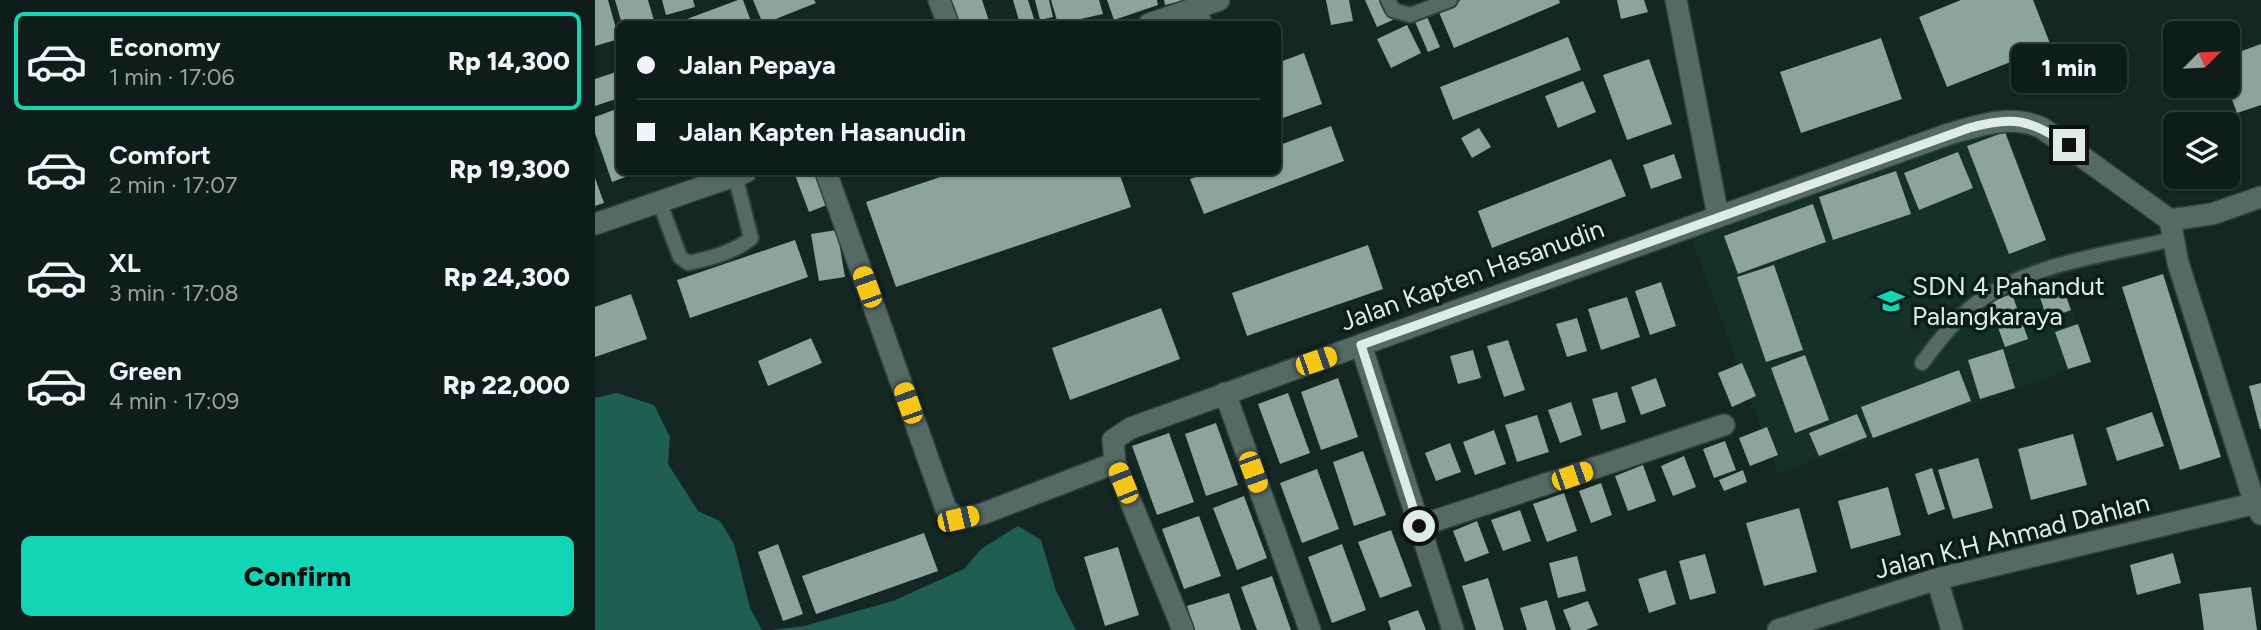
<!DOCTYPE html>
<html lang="en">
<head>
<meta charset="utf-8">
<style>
  body { margin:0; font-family:Figtree,sans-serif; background:#1d2a27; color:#f1f3f6; height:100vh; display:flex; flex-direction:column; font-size:26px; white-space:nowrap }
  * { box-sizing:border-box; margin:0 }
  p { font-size:23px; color:#9ba2a2 }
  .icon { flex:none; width:38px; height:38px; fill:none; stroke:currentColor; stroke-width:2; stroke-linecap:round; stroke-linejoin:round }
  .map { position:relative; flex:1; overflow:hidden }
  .details { display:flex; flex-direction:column; background:#0f1d1a; width:595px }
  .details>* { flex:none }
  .hud { position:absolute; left:21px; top:21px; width:665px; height:154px; border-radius:10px; box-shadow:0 2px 5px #0004,0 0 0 2px #2f3b39; display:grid; align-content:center; height:154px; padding:0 21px; background:#0f1d1a }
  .needle { width:46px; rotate:66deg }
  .controls { position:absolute; left:1568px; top:21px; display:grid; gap:14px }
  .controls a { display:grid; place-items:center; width:77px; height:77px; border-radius:10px; background:#0f1d1a; box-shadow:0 2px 5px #0004,0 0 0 2px #2f3b39; font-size:35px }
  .end { position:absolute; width:32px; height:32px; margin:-16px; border:9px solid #dfebe7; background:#111; box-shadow:0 0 0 4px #111 }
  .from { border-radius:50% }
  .bubble { position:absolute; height:49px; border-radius:10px; background:#0f1d1a; box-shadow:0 2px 5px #0004,0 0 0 2px #2f3b39; font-size:23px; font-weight:800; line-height:49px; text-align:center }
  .car { position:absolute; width:21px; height:42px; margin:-21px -10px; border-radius:9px; box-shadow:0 0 5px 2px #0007; background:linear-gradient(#f5c518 24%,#345 0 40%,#f5c518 0 76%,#345 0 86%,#f5c518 0) }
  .hud b { display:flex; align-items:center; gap:24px; height:66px; font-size:26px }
  .hud b+b { border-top:2px solid #2f3b39 }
  .hud i { width:18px; height:18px; background:#f1f3f6 }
  ul { padding:12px 0 0; list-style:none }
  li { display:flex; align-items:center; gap:21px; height:98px; margin:0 14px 10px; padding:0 7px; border:4px solid transparent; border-radius:10px }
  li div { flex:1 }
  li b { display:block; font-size:26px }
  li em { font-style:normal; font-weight:800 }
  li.current { border-color:#11d5b4 }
  li>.icon { width:63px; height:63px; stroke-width:1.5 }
  .cta { display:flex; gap:14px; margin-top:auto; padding:14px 21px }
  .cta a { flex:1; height:80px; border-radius:10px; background:#11d5b4; color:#111; font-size:28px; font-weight:800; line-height:80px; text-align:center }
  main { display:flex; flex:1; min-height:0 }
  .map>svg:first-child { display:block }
  .built { fill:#143029 }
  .forest { fill:#1e5f51 }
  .building { fill:#8da39d }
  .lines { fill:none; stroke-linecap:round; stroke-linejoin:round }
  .lane-casing { stroke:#32403c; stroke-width:18 }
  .street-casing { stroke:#32403c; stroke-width:24 }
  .secondary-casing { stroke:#32403c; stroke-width:24 }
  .lane { stroke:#556a64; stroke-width:14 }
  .street { stroke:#556a64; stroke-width:21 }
  .secondary { stroke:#556a64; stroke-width:21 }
  .route { stroke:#dfebe7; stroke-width:9 }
  .labels { text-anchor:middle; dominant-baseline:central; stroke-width:7; stroke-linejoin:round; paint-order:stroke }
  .street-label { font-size:26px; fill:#dfebe7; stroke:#0a1d19 }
  .poi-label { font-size:26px; fill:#dfebe7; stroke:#0a1d19; text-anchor:start }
</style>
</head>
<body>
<main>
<section class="details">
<ul>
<li class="current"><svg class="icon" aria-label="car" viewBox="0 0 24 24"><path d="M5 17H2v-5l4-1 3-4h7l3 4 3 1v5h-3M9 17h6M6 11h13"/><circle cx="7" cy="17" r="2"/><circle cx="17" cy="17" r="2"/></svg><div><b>Economy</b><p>1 min · 17:06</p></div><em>Rp 14,300</em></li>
<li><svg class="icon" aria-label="car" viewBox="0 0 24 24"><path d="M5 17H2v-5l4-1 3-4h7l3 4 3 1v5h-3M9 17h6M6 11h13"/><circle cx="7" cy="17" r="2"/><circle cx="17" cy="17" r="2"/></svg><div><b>Comfort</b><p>2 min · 17:07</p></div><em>Rp 19,300</em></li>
<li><svg class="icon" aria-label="car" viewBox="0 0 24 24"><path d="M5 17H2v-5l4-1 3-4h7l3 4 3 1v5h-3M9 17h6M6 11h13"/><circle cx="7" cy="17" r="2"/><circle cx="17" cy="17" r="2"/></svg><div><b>XL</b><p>3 min · 17:08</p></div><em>Rp 24,300</em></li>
<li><svg class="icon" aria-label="car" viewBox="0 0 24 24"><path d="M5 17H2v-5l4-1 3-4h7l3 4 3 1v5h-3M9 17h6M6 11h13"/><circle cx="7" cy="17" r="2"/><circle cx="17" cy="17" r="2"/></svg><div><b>Green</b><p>4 min · 17:09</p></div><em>Rp 22,000</em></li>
</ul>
<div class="cta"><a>Confirm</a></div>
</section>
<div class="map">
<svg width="1666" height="630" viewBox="0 0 1666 630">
  <rect width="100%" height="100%" fill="#142722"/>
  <polygon class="built" points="1410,126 1496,362 1183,473 1097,240"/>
  <g class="forest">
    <polygon points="22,393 59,405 75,437 73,464 103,511 125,521 139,544 155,608 167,630 0,630 0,398"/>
    <polygon points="423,526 446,540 461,591 481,630 177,630 209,626 298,601 369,569 386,549"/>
  </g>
  <g class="building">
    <polygon points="0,0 13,0 24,39 0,46"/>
    <polygon points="20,0 53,0 60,24 27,24"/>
    <polygon points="67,0 98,0 100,7 71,15"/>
    <polygon points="143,0 148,0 157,24 94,24 92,19"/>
    <polygon points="158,0 219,0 221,3 168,24"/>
    <polygon points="356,0 387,0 395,24 365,24"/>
    <polygon points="418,0 433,0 440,22 425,24"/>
    <polygon points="440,0 454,0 458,17 445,20"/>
    <polygon points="456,0 504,0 508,14 463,24"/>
    <polygon points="512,0 562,0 563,5 519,20"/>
    <polygon points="569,0 586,0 586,1 570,5"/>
    <polygon points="731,0 754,0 758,21 736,25"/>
    <polygon points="770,0 791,0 800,19 782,27"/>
    <polygon points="866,0 964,0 965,3 859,48 843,10"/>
    <polygon points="1022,0 1049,0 1053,12 1026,19"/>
    <polygon points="1366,0 1438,0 1456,46 1352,87 1324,17"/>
    <polygon points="830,12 845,47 833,52 818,17"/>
    <polygon points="812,25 826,53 796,68 782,39"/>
    <polygon points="973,37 986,70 858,120 845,87"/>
    <polygon points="1286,38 1307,99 1206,133 1185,72"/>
    <polygon points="1666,44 1666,105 1642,113 1632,86 1633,56"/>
    <polygon points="709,53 727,104 682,120 682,63"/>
    <polygon points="1054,59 1077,124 1032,140 1008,75"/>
    <polygon points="24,71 24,98 0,106 0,79"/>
    <polygon points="988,81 1001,112 963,128 950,96"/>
    <polygon points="24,108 24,172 44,172 17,182 0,133 0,117"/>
    <polygon points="736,126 749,161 609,214 595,179 615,172 682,172 682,146"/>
    <polygon points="884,128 896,147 877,158 866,138"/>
    <polygon points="1410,132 1451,240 1414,254 1372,146"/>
    <polygon points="1363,152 1378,188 1324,210 1309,173"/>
    <polygon points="1079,154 1087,178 1056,189 1048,165"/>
    <polygon points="1016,159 1031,196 897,248 883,211"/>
    <polygon points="1301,171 1316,214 1238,240 1224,197"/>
    <polygon points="211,172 225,172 237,203 214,212 200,175"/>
    <polygon points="360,172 524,172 536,207 301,287 271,202"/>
    <polygon points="0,178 9,203 0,206"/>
    <polygon points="1218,204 1231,242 1143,274 1129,236"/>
    <polygon points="242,230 250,277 224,281 216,234"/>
    <polygon points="200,240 213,277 95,318 82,280"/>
    <polygon points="773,245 788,289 652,336 637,293"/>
    <polygon points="1179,265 1208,350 1171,362 1142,277"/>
    <polygon points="1568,274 1626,457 1585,470 1527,287"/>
    <polygon points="1066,282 1081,326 1055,335 1040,291"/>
    <polygon points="1466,283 1476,310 1452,319 1443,291"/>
    <polygon points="36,294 52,339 0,357 0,307"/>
    <polygon points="1417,294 1433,339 1410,347 1394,302"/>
    <polygon points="1032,297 1045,337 1006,350 993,309"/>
    <polygon points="566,308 585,359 475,400 457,348"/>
    <polygon points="982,318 992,351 972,357 961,324"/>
    <polygon points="1483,324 1496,362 1473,369 1460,332"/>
    <polygon points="216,338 227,363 173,386 163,361"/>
    <polygon points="913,340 930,390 909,397 892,346"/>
    <polygon points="1408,349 1420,388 1385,399 1373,360"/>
    <polygon points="878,350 886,378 863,384 855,356"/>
    <polygon points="1210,355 1234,420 1200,433 1176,368"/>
    <polygon points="1147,363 1161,396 1137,407 1123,373"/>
    <polygon points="1364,370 1376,401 1278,438 1266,407"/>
    <polygon points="743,378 763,437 726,450 706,392"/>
    <polygon points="1061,378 1071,406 1046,415 1036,387"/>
    <polygon points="1666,383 1666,429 1665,429 1654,386"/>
    <polygon points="1022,392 1031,422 1006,430 997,399"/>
    <polygon points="693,393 715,453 685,464 663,404"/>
    <polygon points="976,402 987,435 965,443 953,410"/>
    <polygon points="1557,412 1569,446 1522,461 1511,428"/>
    <polygon points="1262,414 1272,437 1224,456 1214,433"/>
    <polygon points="942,415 954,452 922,462 910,425"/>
    <polygon points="621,423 643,485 611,496 590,434"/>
    <polygon points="1172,427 1183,455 1155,466 1144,438"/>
    <polygon points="899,430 911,464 880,475 868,442"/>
    <polygon points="574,433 599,502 562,515 537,446"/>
    <polygon points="1478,434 1492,485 1436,500 1423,449"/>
    <polygon points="1130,441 1141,470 1119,478 1108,449"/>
    <polygon points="855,443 866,472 841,481 830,453"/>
    <polygon points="768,451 791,515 759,526 738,462"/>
    <polygon points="1089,456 1101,487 1078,496 1066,466"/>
    <polygon points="1383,458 1398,508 1358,519 1343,470"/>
    <polygon points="1048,465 1061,501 1033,511 1020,476"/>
    <polygon points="1337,468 1350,509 1333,515 1320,474"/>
    <polygon points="722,469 744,529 707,543 685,483"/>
    <polygon points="1148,470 1152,482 1129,491 1124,480"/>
    <polygon points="1006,483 1017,515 996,523 984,491"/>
    <polygon points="1293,487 1306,535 1256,549 1243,501"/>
    <polygon points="969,493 982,531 952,542 938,504"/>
    <polygon points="649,496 672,558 642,570 618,508"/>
    <polygon points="1204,508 1222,572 1169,586 1151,523"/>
    <polygon points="925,510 936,541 908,551 896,520"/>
    <polygon points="604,516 626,576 589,589 567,529"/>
    <polygon points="882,521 894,553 870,562 858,531"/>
    <polygon points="796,530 817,586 785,598 763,542"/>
    <polygon points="329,533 343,571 221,614 207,576"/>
    <polygon points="183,544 208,614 188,621 163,552"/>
    <polygon points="747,544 771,610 737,623 713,557"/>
    <polygon points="523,547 544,615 510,626 489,557"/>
    <polygon points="1578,553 1586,583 1542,595 1535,565"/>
    <polygon points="1110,554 1121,593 1095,600 1084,561"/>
    <polygon points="982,556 991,591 963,598 954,563"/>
    <polygon points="1071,570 1081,604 1054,613 1043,579"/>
    <polygon points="677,576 696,630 662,630 646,587"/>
    <polygon points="893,578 909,630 881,630 867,586"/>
    <polygon points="1656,587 1662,630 1609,630 1604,594"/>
    <polygon points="634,593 646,630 600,630 592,606"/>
    <polygon points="952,600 961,630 932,630 925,608"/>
    <polygon points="993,601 1003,625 991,630 976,630 968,610"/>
    <polygon points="823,610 831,630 796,630 793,621"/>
  </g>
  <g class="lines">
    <g class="lane-casing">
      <g id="lane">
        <polyline points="793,0 798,10 815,15 855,0"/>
        <polyline points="604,7 610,24"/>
        <path d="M64,201L85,257L93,263C113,259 142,251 156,238L140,175"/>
        <path d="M1327,363C1345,339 1365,313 1390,297C1443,262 1517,254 1578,239"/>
      </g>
    </g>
    <g class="street-casing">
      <g id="street">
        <polyline points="344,0 353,24"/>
        <polyline points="1081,0 1123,216"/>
        <polyline points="554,24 624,0"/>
        <polyline points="231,172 351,509 363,519 387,514 520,463"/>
        <polyline points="1575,220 1583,263 1660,504 1666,514"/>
        <polyline points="0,224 151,172"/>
        <polyline points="630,393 715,630"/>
        <polyline points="824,526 1129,425"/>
        <polyline points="1342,579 1357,630"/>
        <polyline points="588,630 520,463 518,440 536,428 766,345"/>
        <polyline points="1183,630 1342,579 1666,502"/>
      </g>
    </g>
    <g class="secondary-casing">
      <path id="secondary" d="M858,630L766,345L1354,134C1385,125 1416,114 1447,128L1575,220L1617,214L1666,197"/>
    </g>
    <use href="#lane" class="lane"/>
    <use href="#street" class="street"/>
    <use href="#secondary" class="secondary"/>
  </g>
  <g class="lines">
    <path class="route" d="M824,526L766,345L1374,128C1420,115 1434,120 1474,145"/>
  </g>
  <defs>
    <g id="school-bare" transform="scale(2.1)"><path d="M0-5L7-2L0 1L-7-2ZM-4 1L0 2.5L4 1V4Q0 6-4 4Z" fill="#11d5b4" stroke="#0a1d19" stroke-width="2.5" paint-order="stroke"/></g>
  </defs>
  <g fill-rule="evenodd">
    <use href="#school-bare" x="1296" y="301"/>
  </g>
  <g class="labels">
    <g class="street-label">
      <text transform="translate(877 275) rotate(-20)">Jalan Kapten Hasanudin</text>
      <text transform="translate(1417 536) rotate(-14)">Jalan K.H Ahmad Dahlan</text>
    </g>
    <g class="poi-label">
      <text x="1317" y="286">SDN 4 Pahandut<tspan x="1317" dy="30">Palangkaraya</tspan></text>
    </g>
  </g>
</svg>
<div class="controls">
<a><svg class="needle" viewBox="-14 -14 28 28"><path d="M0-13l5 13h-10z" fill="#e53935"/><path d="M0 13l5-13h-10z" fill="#9ba2a2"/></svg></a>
<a><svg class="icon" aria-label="layers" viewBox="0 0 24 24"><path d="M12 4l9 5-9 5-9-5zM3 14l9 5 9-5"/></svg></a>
</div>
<i class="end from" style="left:824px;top:526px"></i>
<i class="end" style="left:1474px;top:145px"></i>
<div class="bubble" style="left:1416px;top:44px;width:116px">1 min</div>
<i class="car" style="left:272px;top:287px;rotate:340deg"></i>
<i class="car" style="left:721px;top:361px;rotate:71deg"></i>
<i class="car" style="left:313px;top:403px;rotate:341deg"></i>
<i class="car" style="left:658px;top:472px;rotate:160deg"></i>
<i class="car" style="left:977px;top:476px;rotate:71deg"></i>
<i class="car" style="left:528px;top:483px;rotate:338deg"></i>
<i class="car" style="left:363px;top:519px;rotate:77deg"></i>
<div class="hud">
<b><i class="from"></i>Jalan Pepaya</b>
<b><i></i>Jalan Kapten Hasanudin</b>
</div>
</div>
</main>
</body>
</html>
